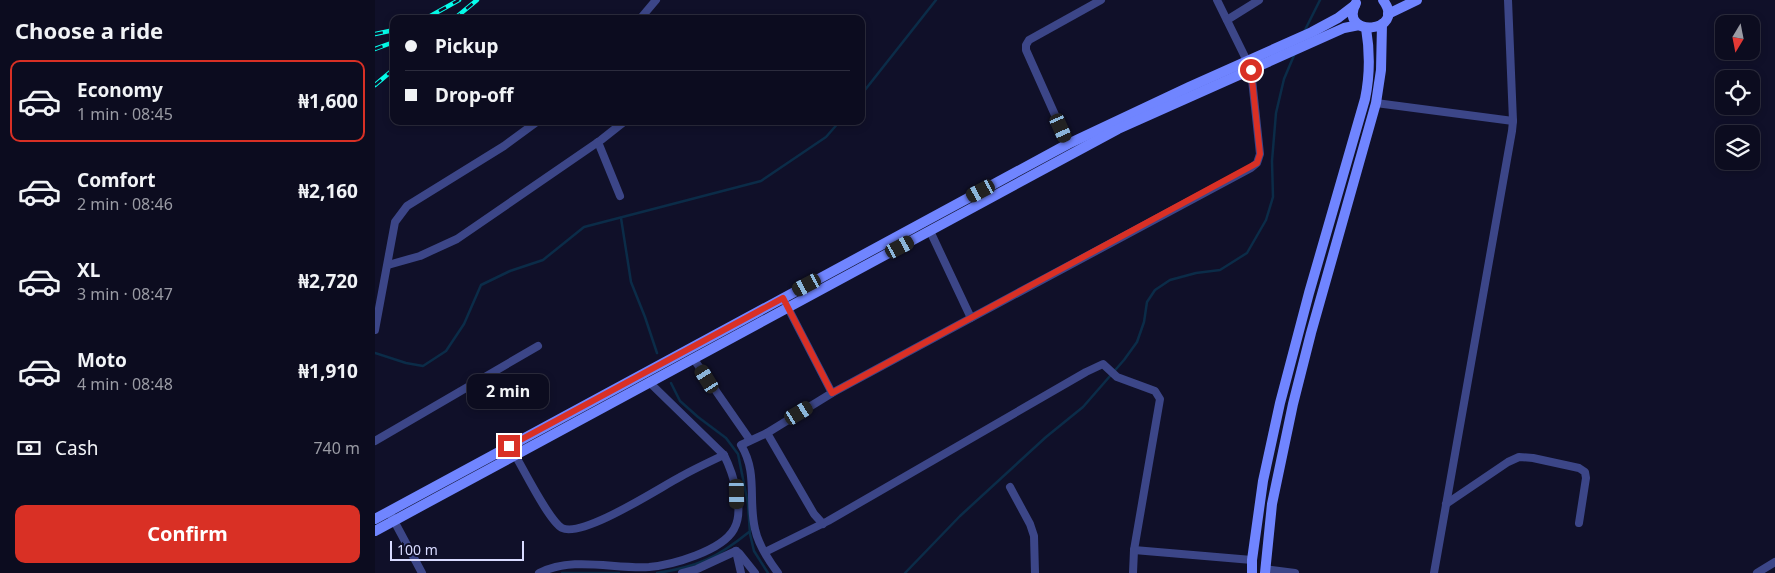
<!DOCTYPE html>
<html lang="en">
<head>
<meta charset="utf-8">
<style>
  body { margin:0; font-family:"Noto Sans",sans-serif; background:#151528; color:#f1f3f6; height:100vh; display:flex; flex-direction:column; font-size:19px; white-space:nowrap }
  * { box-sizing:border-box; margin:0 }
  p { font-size:16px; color:#9a9ba4 }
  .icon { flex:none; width:28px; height:28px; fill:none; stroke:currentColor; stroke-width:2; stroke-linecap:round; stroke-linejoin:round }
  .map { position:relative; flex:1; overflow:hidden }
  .side { display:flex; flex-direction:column; background:#0c0c1f; width:375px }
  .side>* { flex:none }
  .banner { position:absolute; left:15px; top:15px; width:475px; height:110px; border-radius:10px; box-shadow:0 2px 8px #0003,0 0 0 1px #2c2c3d; display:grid; align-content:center; height:110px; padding:0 15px; background:#0c0c1f }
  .needle { width:32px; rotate:190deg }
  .buttons { position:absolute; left:1340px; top:15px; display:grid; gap:10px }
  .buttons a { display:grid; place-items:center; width:45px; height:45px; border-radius:10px; background:#0c0c1f; box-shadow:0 2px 8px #0003,0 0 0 1px #2c2c3d; font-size:25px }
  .scale { position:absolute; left:15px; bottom:12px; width:134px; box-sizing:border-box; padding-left:5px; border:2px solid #d9dbff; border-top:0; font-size:14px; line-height:18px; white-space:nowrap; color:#d9dbff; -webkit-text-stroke:4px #101029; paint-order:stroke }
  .end { position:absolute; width:22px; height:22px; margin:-11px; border:6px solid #d93025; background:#fff; box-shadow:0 0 0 2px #fff }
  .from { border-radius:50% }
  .bubble { position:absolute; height:35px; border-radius:10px; background:#0c0c1f; box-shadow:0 2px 8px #0003,0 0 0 1px #2c2c3d; font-size:16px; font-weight:700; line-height:35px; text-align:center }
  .car { position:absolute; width:15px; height:30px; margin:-15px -8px; border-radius:6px; box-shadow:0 0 4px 1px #0007; background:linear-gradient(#222 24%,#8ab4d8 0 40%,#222 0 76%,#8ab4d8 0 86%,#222 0) }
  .banner b { display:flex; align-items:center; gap:18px; height:48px; font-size:19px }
  .banner b+b { border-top:1px solid #2c2c3d }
  .banner i { width:12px; height:12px; background:#f1f3f6 }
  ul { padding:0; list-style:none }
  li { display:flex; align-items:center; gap:15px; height:82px; margin:0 10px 8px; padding:0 5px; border:2px solid transparent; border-radius:10px }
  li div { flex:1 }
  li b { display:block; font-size:19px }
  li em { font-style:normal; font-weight:700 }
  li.selected { border-color:#d93025 }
  li>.icon { width:45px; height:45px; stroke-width:1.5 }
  h2 { padding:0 15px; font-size:22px; line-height:60px }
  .pay { display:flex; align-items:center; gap:12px; height:55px; padding:0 15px; font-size:19px }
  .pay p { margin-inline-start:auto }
  .primary-button { display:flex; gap:10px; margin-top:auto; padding:10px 15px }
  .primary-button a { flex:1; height:58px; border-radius:10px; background:#d93025; color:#fff; font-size:20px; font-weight:700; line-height:58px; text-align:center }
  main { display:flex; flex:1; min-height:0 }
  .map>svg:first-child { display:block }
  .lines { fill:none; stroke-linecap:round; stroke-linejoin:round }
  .stream { stroke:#0b2c48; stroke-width:2.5 }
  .street { stroke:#3c4688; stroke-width:8 }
  .secondary { stroke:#7085ff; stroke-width:10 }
  .rail-casing { stroke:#05ffec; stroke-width:4.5 }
  .rail { stroke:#101029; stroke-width:2.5; stroke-dasharray:8; stroke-linecap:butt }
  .route { stroke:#d93025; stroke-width:6 }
</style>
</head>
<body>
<main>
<section class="side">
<h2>Choose a ride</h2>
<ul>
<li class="selected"><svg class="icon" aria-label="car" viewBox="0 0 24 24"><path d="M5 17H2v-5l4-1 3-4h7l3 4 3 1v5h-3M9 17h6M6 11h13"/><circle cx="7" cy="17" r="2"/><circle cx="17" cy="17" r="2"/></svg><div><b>Economy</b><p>1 min · 08:45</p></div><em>₦1,600</em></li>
<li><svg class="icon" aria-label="car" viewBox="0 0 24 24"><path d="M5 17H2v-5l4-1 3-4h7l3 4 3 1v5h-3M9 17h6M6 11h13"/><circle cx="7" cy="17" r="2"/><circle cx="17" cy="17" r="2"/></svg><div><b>Comfort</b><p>2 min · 08:46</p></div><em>₦2,160</em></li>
<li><svg class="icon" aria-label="car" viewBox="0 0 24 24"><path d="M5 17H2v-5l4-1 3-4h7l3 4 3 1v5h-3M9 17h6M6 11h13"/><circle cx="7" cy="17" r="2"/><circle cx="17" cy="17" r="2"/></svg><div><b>XL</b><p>3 min · 08:47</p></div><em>₦2,720</em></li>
<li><svg class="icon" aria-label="car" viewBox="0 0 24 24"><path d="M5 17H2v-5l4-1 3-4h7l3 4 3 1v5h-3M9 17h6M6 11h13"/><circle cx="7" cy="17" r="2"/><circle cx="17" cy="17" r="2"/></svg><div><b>Moto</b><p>4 min · 08:48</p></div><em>₦1,910</em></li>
</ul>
<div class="pay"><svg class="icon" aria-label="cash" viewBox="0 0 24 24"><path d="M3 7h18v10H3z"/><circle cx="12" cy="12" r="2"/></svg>Cash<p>740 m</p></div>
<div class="primary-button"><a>Confirm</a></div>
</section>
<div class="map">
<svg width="1400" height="573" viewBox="0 0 1400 573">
  <rect width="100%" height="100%" fill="#101029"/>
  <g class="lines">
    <g class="stream">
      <polyline points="929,32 945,0"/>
      <polyline points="486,95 561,0"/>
      <polyline points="246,218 256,282 270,317 282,353"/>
      <polyline points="0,353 31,363 48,366 71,351 89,324 106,285 135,271 168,260 209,227 386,181 451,137 465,121"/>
      <polyline points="296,383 305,401 323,417 351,438 363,454 373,504 375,534 379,551 393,573"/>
      <polyline points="187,573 244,573"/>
      <path d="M282,573C322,567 342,558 374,532"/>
      <polyline points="530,573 585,516 671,437 708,407 749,360 762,342 769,322 772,302 780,290 795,280 821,273 845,270 872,253 891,220 898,197 897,161 901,113 909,79 920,53"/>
    </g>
    <g class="street">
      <polyline points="842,0 872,61"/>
      <polyline points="265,19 281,0"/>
      <polyline points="852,20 884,0"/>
      <polyline points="1001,103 1138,121"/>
      <polyline points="223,142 245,196"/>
      <polyline points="693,144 651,50 651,45 654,40 726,0"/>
      <polyline points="555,231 596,318"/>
      <polyline points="13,265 45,256 82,239 226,140 250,121"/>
      <polyline points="411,304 457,393"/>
      <polyline points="0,330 20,222 32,206 129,146 163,121"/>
      <polyline points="318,358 375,440"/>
      <polyline points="392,433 439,514 448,524"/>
      <polyline points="0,441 163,346"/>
      <path d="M140,455C149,470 174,521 187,528C208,538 284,488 305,477C319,469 334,462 349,455"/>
      <polyline points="635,487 655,524 659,536 660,573"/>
      <polyline points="1071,504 1133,462 1144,457 1158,458 1204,468 1210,472 1211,478 1204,523"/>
      <polyline points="17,517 47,573"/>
      <polyline points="759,550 877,560"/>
      <polyline points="361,551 364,553 380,573"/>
      <polyline points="361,551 366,573"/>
      <polyline points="390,552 453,521 711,372 728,364 742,377 780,391 785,399 759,550 758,573"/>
      <polyline points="890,569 920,573"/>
      <path d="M164,573C199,556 237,569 274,567C297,565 347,551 359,529C370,510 358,473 349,455L274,382"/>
      <polyline points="307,573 322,569 361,551"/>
      <path d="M403,573C394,561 383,544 380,529C373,499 383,473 366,445L392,433L457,393L596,318L876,168L882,163L885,154L876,70"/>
      <polyline points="1059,573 1137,131 1138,121 1133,0"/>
      <polyline points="1382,573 1400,562"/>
    </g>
    <g class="secondary">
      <path d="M981,3C962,38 1033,34 1008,0"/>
      <polyline points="1013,14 1042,0"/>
      <polyline points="0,519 693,144 814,87 937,32 963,18 980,5"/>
      <polyline points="0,531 743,129 969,28 984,25"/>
      <path d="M877,573V560L888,481L905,403L934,293L990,99C995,75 995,52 991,28"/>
      <polyline points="890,573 897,504 918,404 936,333 1001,103 1006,70 1007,24"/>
    </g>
    <g class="rail-casing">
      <g id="rail">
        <polyline points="50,19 84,0"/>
        <polyline points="79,19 102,0"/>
        <polyline points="0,34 19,30"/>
        <polyline points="0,49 19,42"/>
        <polyline points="0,85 19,69"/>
      </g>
    </g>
    <use href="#rail" class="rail"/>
  </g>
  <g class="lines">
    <polyline class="route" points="134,446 408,298 457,393 882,163 885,154 876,70"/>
  </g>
</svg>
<div class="buttons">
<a><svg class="needle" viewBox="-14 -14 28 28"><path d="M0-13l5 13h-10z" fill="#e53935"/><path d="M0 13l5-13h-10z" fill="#9a9ba4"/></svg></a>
<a><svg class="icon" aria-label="locate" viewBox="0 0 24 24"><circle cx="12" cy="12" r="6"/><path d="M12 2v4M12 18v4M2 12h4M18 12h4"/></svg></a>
<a><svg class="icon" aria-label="layers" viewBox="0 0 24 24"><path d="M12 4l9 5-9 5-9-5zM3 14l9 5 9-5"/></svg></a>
</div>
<div class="scale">100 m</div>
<i class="end from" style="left:876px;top:70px"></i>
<i class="end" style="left:134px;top:446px"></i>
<div class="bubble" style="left:92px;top:374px;width:82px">2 min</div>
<i class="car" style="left:686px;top:128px;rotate:156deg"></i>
<i class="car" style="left:606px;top:191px;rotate:242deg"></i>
<i class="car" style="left:525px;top:247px;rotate:62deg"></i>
<i class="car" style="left:432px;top:285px;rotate:242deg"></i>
<i class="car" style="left:332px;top:379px;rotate:328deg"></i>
<i class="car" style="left:424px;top:413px;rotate:59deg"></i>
<i class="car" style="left:362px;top:494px;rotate:179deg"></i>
<div class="banner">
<b><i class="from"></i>Pickup</b>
<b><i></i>Drop-off</b>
</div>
</div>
</main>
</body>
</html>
